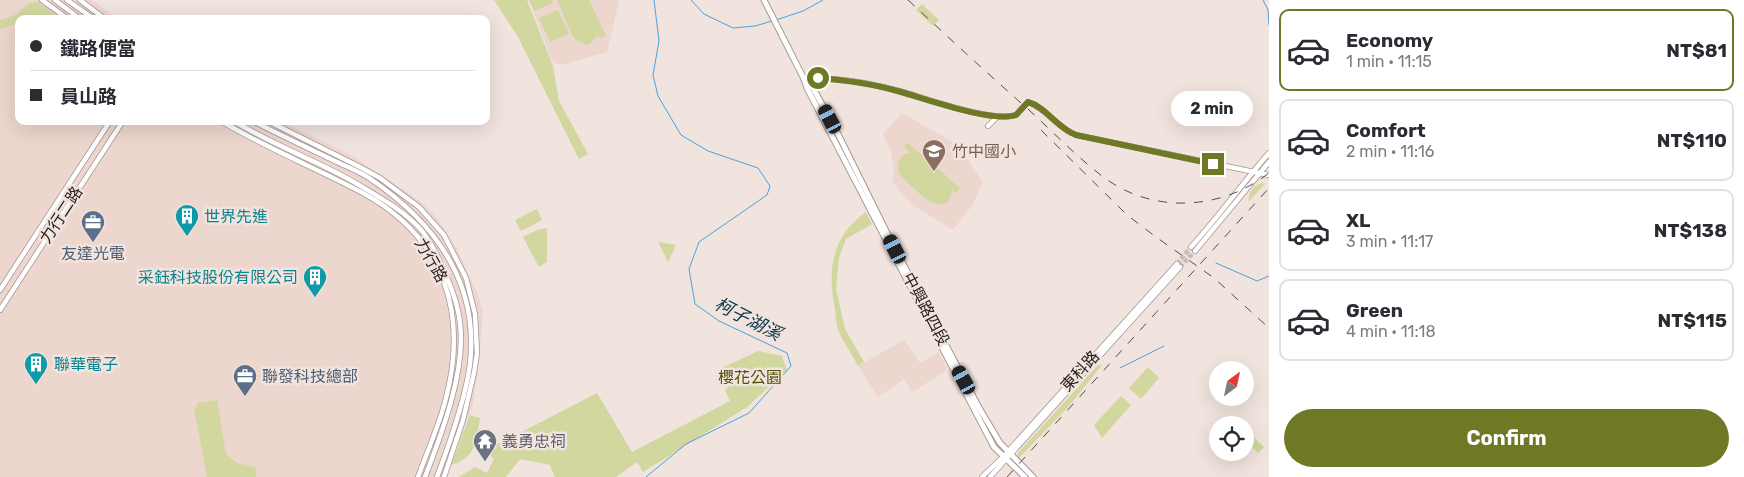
<!DOCTYPE html>
<html lang="en">
<head>
<meta charset="utf-8">
<style>
  body { margin:0; font-family:Rubik,"Noto Sans TC",sans-serif; background:#f2f2f3; color:#2b2b33; height:100vh; display:flex; flex-direction:column; font-size:19px; white-space:nowrap }
  * { box-sizing:border-box; margin:0 }
  p { font-size:16px; color:#7c7c81 }
  .icon { flex:none; width:28px; height:28px; fill:none; stroke:currentColor; stroke-width:2; stroke-linecap:round; stroke-linejoin:round }
  .map { position:relative; flex:1; overflow:hidden }
  .side { display:flex; flex-direction:column; background:#fff; width:475px }
  .side>* { flex:none }
  .top-card { position:absolute; left:15px; top:15px; width:475px; height:110px; border-radius:10px; box-shadow:0 5px 20px #0002; display:grid; align-content:center; height:110px; padding:0 15px; background:#fff }
  .needle { width:32px; rotate:33deg }
  .buttons { position:absolute; left:1209px; top:361px; display:grid; gap:10px }
  .buttons a { display:grid; place-items:center; width:45px; height:45px; border-radius:50%; background:#fff; box-shadow:0 5px 20px #0002; font-size:25px }
  .end { position:absolute; width:22px; height:22px; margin:-11px; border:6px solid #6f7925; background:#fff; box-shadow:0 0 0 2px #fff }
  .from { border-radius:50% }
  .bubble { position:absolute; height:35px; border-radius:18px; background:#fff; box-shadow:0 5px 20px #0002; font-size:16px; font-weight:700; line-height:35px; text-align:center }
  .car { position:absolute; width:15px; height:30px; margin:-15px -8px; border-radius:6px; box-shadow:0 0 4px 1px #0007; background:linear-gradient(#222 24%,#8ab4d8 0 40%,#222 0 76%,#8ab4d8 0 86%,#222 0) }
  .top-card b { display:flex; align-items:center; gap:18px; height:48px; font-size:19px }
  .top-card b+b { border-top:1px solid #e1e1e2 }
  .top-card i { width:12px; height:12px; background:#2b2b33 }
  ul { padding:9px 0 0; list-style:none }
  li { display:flex; align-items:center; gap:15px; height:82px; margin:0 10px 8px; padding:0 5px; border:2px solid #e1e1e2; border-radius:10px }
  li div { flex:1 }
  li b { display:block; font-size:19px }
  li em { font-style:normal; font-weight:700 }
  li.selected { border-color:#6f7925 }
  li>.icon { width:45px; height:45px; stroke-width:1.5 }
  .button { display:flex; gap:10px; margin-top:auto; padding:10px 15px }
  .button a { flex:1; height:58px; border-radius:30px; background:#6f7925; color:#fff; font-size:20px; font-weight:700; line-height:58px; text-align:center }
  main { display:flex; flex:1; min-height:0 }
  .map>svg:first-child { display:block }
  .built { fill:#ecd6cd }
  .green { fill:#d1d79f }
  .lines { fill:none; stroke-linecap:round; stroke-linejoin:round }
  .stream { stroke:#49a3dd; stroke-width:1 }
  .tertiary-tunnel { stroke:#c9bdb7; stroke-width:4.5; stroke-dasharray:4.5 2; stroke-linecap:butt }
  .tertiary-casing { stroke:#a49792; stroke-width:6 }
  .secondary-casing { stroke:#a49792; stroke-width:7 }
  .tertiary { stroke:#fff; stroke-width:4.5 }
  .secondary { stroke:#fff; stroke-width:5 }
  .rail { stroke:#554e4b; stroke-width:1; stroke-dasharray:9 9; stroke-linecap:butt }
  .route { stroke:#6f7925; stroke-width:6 }
  .labels { text-anchor:middle; dominant-baseline:central; stroke-width:5; stroke-linejoin:round; paint-order:stroke }
  .education-label { font-size:16px; fill:#785e54; stroke:#f1e3dd; text-anchor:start }
  .street-label { font-size:16px; fill:#282321; stroke:#f1e3dd }
  .culture-label { font-size:16px; fill:#0d838f; stroke:#f1e3dd; text-anchor:start }
  .service-label { font-size:16px; fill:#4e5e75; stroke:#f1e3dd }
  .park-label { font-size:16px; fill:#4f5309; stroke:#f1e3dd }
  .worship-label { font-size:16px; fill:#5b616d; stroke:#f1e3dd; text-anchor:start }
  .water-label { font-size:18px; font-style:italic; fill:#0f364e; stroke:#f1e3dd }
</style>
</head>
<body>
<main>
<div class="map">
<svg width="1269" height="477" viewBox="0 0 1269 477">
  <rect width="100%" height="100%" fill="#f1e3dd"/>
  <g class="built">
    <polygon points="0,0 92,0 118,19 19,19 19,121 282,121 349,154 420,201 438,219 456,247 477,293 483,312 478,369 473,405 446,477 0,477"/>
    <polygon points="529,0 619,0 607,52 561,65 553,63"/>
    <polygon points="902,113 958,145 983,182 973,204 953,230 916,207 904,196 892,181 894,170 891,152 883,134"/>
    <polygon points="904,340 920,363 939,352 947,370 912,392 904,379 878,397 858,366"/>
  </g>
  <g class="green">
    <polygon points="494,0 527,0 553,66 559,101 588,154 579,159 518,37"/>
    <polygon points="529,0 551,0 553,3 534,11"/>
    <polygon points="557,0 589,0 606,36 600,38 598,35 591,43 587,45 576,40 572,35"/>
    <polygon points="38,2 61,19 39,19 34,15 28,19 19,19 19,23 0,29 0,20 16,15 29,3"/>
    <polygon points="922,4 939,20 933,26 916,10"/>
    <polygon points="558,10 569,34 550,42 539,18"/>
    <path d="M908,143L960,188L956,193L952,190C946,226 911,185 900,175C895,165 899,154 910,153L904,146Z"/>
    <path d="M1266,183L1248,202C1250,190 1253,184 1266,183Z"/>
    <polygon points="537,209 542,220 521,231 515,220"/>
    <path d="M866,212L872,224L846,239L839,258L836,289L845,329L864,362L858,366C852,354 844,343 839,332C836,325 836,316 835,309C827,269 832,236 866,212Z"/>
    <polygon points="547,228 547,262 539,267 523,237 537,230"/>
    <polygon points="658,242 676,245 668,262"/>
    <polygon points="758,351 782,356 787,370 747,407 643,472 637,462 616,477 555,477 550,465 520,459 506,477 459,477 475,467 487,473 494,459 487,452 487,444 500,443 597,393 632,452 730,401 725,390 730,385 722,368"/>
    <polygon points="1098,365 1102,365 1069,406 1019,458 1018,457 1018,453"/>
    <polygon points="1148,367 1159,378 1141,399 1129,388"/>
    <polygon points="1121,396 1131,405 1102,438 1094,425"/>
    <polygon points="217,400 226,454 237,463 256,467 256,477 207,477 194,408 197,407 197,403"/>
    <path d="M470,415L480,418C476,441 477,457 451,465Z"/>
    <polygon points="1252,436 1264,447 1258,453 1247,442"/>
  </g>
  <g class="lines">
    <g class="stream">
      <polyline points="691,0 704,14 733,28 755,26 772,21"/>
      <polyline points="1263,0 1268,10 1269,25"/>
      <polyline points="776,20 803,11 823,0"/>
      <polyline points="1216,263 1257,281 1269,276"/>
      <polyline points="1120,368 1164,346"/>
      <polyline points="646,477 686,444 749,413 791,366 787,353 719,321 695,304 689,269 699,242 767,195 770,186 758,168 708,151 681,135 658,96 653,75 659,41 654,0"/>
    </g>
    <g class="tertiary-tunnel">
      <polyline points="1177,264 1191,247"/>
      <polyline points="1180,267 1195,251"/>
    </g>
    <g class="tertiary-casing">
      <g id="tertiary">
        <polyline points="42,0 68,19"/>
        <polyline points="55,0 80,19"/>
        <polyline points="67,0 94,19"/>
        <polyline points="80,0 105,19"/>
        <path d="M804,79C836,77 869,83 899,91C926,98 992,123 1016,115L1028,102C1046,108 1057,128 1076,135L1269,175"/>
        <path d="M221,121C266,148 316,168 363,193C445,238 469,314 445,402C438,428 427,452 418,477"/>
        <path d="M234,121C274,146 319,161 359,185C381,198 406,212 423,232C431,243 438,256 443,269C451,286 458,304 460,323C466,370 442,433 425,477"/>
        <path d="M253,121C280,135 308,148 335,161C347,167 361,172 372,180C436,224 479,284 470,364C466,397 449,445 437,477"/>
        <polyline points="268,121 358,166 380,178 419,207 444,235 466,278 475,314 477,353 474,373 463,420 444,477"/>
        <polyline points="988,126 997,117"/>
        <path d="M1191,247C1218,217 1242,184 1269,153"/>
        <polyline points="1195,251 1269,162"/>
        <polyline points="0,290 110,121"/>
        <polyline points="0,310 123,121"/>
        <polyline points="982,477 1003,457 1177,264"/>
        <polyline points="990,477 1180,267"/>
      </g>
    </g>
    <g class="secondary-casing">
      <g id="secondary">
        <polyline points="764,0 804,79 807,88 985,430 994,447 1025,477"/>
        <polyline points="804,79 812,86 839,136 890,239 978,406 1000,443 1033,477"/>
      </g>
    </g>
    <use href="#tertiary" class="tertiary"/>
    <use href="#secondary" class="secondary"/>
    <g class="rail">
      <path d="M908,0C948,37 988,74 1029,110C1054,133 1079,159 1106,179C1155,214 1222,210 1269,173"/>
      <polyline points="1041,130 1127,215 1156,237 1214,278 1269,328"/>
      <polyline points="1007,477 1269,188"/>
    </g>
  </g>
  <g class="lines">
    <path class="route" d="M818,78C845,80 874,84 901,92C926,99 993,123 1016,115L1028,102C1046,107 1057,128 1076,135L1213,164"/>
  </g>
  <defs>
    <g id="school-pin" transform="scale(1.25)"><path d="M0 17L-7.5 6A9.5 9.5 0 1 1 7.5 6Z" fill="#8d6e63" stroke="#f1e3dd"/><path d="M0-5L7-2L0 1L-7-2ZM-4 1L0 2.5L4 1V4Q0 6-4 4Z" fill="#fff"/></g>
    <g id="building-pin" transform="scale(1.25)"><path d="M0 17L-7.5 6A9.5 9.5 0 1 1 7.5 6Z" fill="#0f9aa8" stroke="#f1e3dd"/><path d="M-4-6H4V6H1V3H-1V6H-4ZM-2.5-4.3h1.7v1.8h-1.7ZM.8-4.3h1.7v1.8H.8ZM-2.5-1h1.7V.8h-1.7ZM.8-1h1.7V.8H.8Z" fill="#fff"/></g>
    <g id="office-pin" transform="scale(1.25)"><path d="M0 17L-7.5 6A9.5 9.5 0 1 1 7.5 6Z" fill="#5c6f8a" stroke="#f1e3dd"/><path d="M-6-3h4V-5.5h4V-3h4V5H-6ZM-1-4.5V-3h2v-1.5ZM-6 0V1H6V0Z" fill="#fff"/></g>
    <g id="temple-pin" transform="scale(1.25)"><path d="M0 17L-7.5 6A9.5 9.5 0 1 1 7.5 6Z" fill="#6b7280" stroke="#f1e3dd"/><path d="M0-6L5-2H3V0L6.5 2.5H4V6H1.5V3h-3V6H-4V2.5H-6.5L-3 0V-2H-5Z" fill="#fff"/></g>
  </defs>
  <g fill-rule="evenodd">
    <use href="#school-pin" x="934" y="151"/>
    <use href="#building-pin" x="187" y="216"/>
    <use href="#office-pin" x="93" y="222"/>
    <use href="#building-pin" x="315" y="277"/>
    <use href="#building-pin" x="36" y="364"/>
    <use href="#office-pin" x="245" y="376"/>
    <use href="#temple-pin" x="485" y="441"/>
  </g>
  <g class="labels">
    <g class="education-label">
      <text x="952" y="151">竹中國小</text>
    </g>
    <g class="street-label">
      <text transform="translate(61 215) rotate(-57)">力行二路</text>
      <text transform="translate(431 260) rotate(60)">力行路</text>
      <text transform="translate(926 309) rotate(62)">中興路四段</text>
      <text transform="translate(1080 371) rotate(-48)">東科路</text>
    </g>
    <g class="culture-label">
      <text x="204" y="216">世界先進</text>
      <text x="298" y="277" text-anchor="end">采鈺科技股份有限公司</text>
      <text x="54" y="364">聯華電子</text>
    </g>
    <g class="service-label">
      <text x="93" y="253">友達光電</text>
      <text x="262" y="376" text-anchor="start">聯發科技總部</text>
    </g>
    <g class="park-label">
      <text x="750" y="377">櫻花公園</text>
    </g>
    <g class="worship-label">
      <text x="502" y="441">義勇忠祠</text>
    </g>
    <g class="water-label">
      <text transform="translate(748 319) rotate(27)">柯子湖溪</text>
    </g>
  </g>
</svg>
<div class="buttons">
<a><svg class="needle" viewBox="-14 -14 28 28"><path d="M0-13l5 13h-10z" fill="#e53935"/><path d="M0 13l5-13h-10z" fill="#7c7c81"/></svg></a>
<a><svg class="icon" aria-label="locate" viewBox="0 0 24 24"><circle cx="12" cy="12" r="6"/><path d="M12 2v4M12 18v4M2 12h4M18 12h4"/></svg></a>
</div>
<i class="end from" style="left:818px;top:78px"></i>
<i class="end" style="left:1213px;top:164px"></i>
<div class="bubble" style="left:1171px;top:91px;width:82px">2 min</div>
<i class="car" style="left:830px;top:119px;rotate:332deg"></i>
<i class="car" style="left:895px;top:249px;rotate:333deg"></i>
<i class="car" style="left:964px;top:380px;rotate:331deg"></i>
<div class="top-card">
<b><i class="from"></i>鐵路便當</b>
<b><i></i>員山路</b>
</div>
</div>
<section class="side">
<ul>
<li class="selected"><svg class="icon" aria-label="car" viewBox="0 0 24 24"><path d="M5 17H2v-5l4-1 3-4h7l3 4 3 1v5h-3M9 17h6M6 11h13"/><circle cx="7" cy="17" r="2"/><circle cx="17" cy="17" r="2"/></svg><div><b>Economy</b><p>1 min · 11:15</p></div><em>NT$81</em></li>
<li><svg class="icon" aria-label="car" viewBox="0 0 24 24"><path d="M5 17H2v-5l4-1 3-4h7l3 4 3 1v5h-3M9 17h6M6 11h13"/><circle cx="7" cy="17" r="2"/><circle cx="17" cy="17" r="2"/></svg><div><b>Comfort</b><p>2 min · 11:16</p></div><em>NT$110</em></li>
<li><svg class="icon" aria-label="car" viewBox="0 0 24 24"><path d="M5 17H2v-5l4-1 3-4h7l3 4 3 1v5h-3M9 17h6M6 11h13"/><circle cx="7" cy="17" r="2"/><circle cx="17" cy="17" r="2"/></svg><div><b>XL</b><p>3 min · 11:17</p></div><em>NT$138</em></li>
<li><svg class="icon" aria-label="car" viewBox="0 0 24 24"><path d="M5 17H2v-5l4-1 3-4h7l3 4 3 1v5h-3M9 17h6M6 11h13"/><circle cx="7" cy="17" r="2"/><circle cx="17" cy="17" r="2"/></svg><div><b>Green</b><p>4 min · 11:18</p></div><em>NT$115</em></li>
</ul>
<div class="button"><a>Confirm</a></div>
</section>
</main>
</body>
</html>
